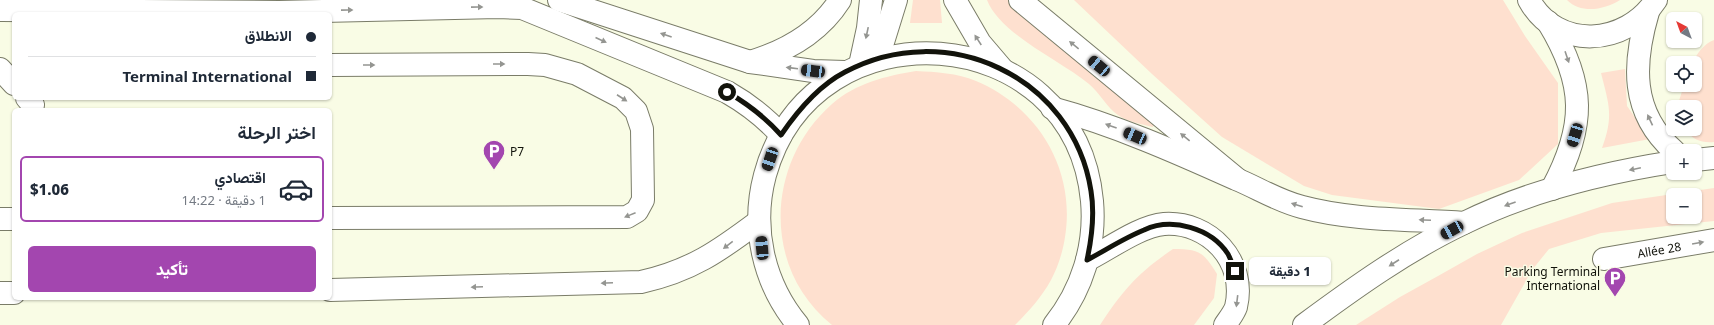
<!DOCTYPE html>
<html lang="ar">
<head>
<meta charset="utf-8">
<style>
  body { margin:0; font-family:"Noto Sans",Vazirmatn,sans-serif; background:#f2f2f3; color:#1f2937; direction:rtl; height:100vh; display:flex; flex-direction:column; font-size:15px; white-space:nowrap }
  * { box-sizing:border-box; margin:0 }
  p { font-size:13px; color:#747a83 }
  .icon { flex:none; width:22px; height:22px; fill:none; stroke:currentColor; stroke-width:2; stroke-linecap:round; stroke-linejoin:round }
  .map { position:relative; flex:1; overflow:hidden; direction:ltr }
  .details { position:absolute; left:12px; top:108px; width:320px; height:192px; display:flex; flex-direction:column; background:#fff; border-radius:6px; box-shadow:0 1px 3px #0004; direction:rtl }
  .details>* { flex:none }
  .hud { position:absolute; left:12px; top:12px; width:320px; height:88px; border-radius:6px; box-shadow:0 1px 3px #0004; direction:rtl; display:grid; align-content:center; height:88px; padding:0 16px; background:#fff }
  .needle { width:26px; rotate:319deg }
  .buttons { position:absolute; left:1666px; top:12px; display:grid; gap:8px }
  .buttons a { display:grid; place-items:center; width:36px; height:36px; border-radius:6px; background:#fff; box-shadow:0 1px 3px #0004; font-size:20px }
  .end { position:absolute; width:18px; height:18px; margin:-9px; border:5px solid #12130b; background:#fff; box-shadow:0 0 0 2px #fff }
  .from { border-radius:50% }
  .bubble { position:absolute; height:28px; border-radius:6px; background:#fff; box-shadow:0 1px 3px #0004; font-size:13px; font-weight:800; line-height:28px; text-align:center; direction:rtl }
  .car { position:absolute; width:12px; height:24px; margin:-12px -6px; border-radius:5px; box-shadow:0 0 3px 1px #0007; background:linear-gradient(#222 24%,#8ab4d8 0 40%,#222 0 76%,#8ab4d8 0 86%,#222 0) }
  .hud b { display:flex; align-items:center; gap:14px; height:38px; font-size:15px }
  .hud b+b { border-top:1px solid #e0e1e3 }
  .hud i { width:10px; height:10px; background:#1f2937 }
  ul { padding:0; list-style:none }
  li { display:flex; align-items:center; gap:12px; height:66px; margin:0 8px 6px; padding:0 8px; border:2px solid transparent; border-radius:6px }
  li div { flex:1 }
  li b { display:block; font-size:15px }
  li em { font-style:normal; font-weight:800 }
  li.on { border-color:#a346af }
  li>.icon { width:36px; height:36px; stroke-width:1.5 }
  h2 { padding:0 16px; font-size:18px; line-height:48px }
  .cta { display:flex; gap:8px; margin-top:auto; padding:8px 16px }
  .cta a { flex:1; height:46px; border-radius:6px; background:#a346af; color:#fff; font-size:16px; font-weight:800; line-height:46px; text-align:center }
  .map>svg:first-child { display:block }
  .green { fill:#fee0cf; fill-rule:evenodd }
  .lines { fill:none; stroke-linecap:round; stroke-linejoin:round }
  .minor-casing { stroke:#7a7c68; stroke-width:24 }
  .major-casing { stroke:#7a7c68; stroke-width:24 }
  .highway-casing { stroke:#7a7c68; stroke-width:24 }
  .minor { stroke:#fff; stroke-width:22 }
  .major { stroke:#fff; stroke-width:22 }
  .highway { stroke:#fff; stroke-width:22 }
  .oneway { fill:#949591 }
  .route { stroke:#12130b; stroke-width:5 }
  .labels { text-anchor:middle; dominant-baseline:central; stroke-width:3; stroke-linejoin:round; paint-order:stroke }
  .poi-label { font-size:12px; fill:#12130b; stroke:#f9fce5; text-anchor:start }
  .street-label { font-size:12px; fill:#12130b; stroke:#f9fce5 }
</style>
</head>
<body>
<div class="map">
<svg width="1714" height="325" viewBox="0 0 1714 325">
  <rect width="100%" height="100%" fill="#f9fce5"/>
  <g class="green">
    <polygon points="913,0 940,0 942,23 910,23"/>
    <path d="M987,0H1013L1155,117L1153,127C1141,124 1128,122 1118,115C1107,108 1100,93 1089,84C1060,60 1001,35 987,0Z"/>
    <polygon points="1074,0 1503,0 1525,36 1558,83 1558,144 1519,180 1439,209 1332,195 1304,186 1222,137 1152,74"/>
    <path d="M1567,0H1620C1604,10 1581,14 1567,0Z"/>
    <path d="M1714,40V142C1701,143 1693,140 1685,129H1695V107H1679L1678,104L1684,85H1695V63H1693C1696,54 1705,43 1714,40Z"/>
    <path d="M1625,69L1627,106L1650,139L1602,148C1614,116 1609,105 1601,73Z"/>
    <path d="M916,71C936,72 957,73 976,81C1038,107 1076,170 1065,237C1063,251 1058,267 1051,280C1041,298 1029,311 1015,325H832C761,268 766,162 832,104C856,83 886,76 916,71Z"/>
    <path d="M1714,188V221L1601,233L1549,249L1532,270L1501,325H1356L1400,297L1438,276L1477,254L1522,233L1612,203ZM1673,195H1695V217H1673Z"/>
    <path d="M1173,249C1200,249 1203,252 1217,274L1214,298L1194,325H1100C1122,291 1139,272 1173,249Z"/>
  </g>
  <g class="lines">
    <g class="minor-casing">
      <g id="minor">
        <polyline points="559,0 750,62 813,71 845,72"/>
        <path d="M1529,0C1557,51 1626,46 1656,0"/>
        <path d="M0,10L279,12L498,7L522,8L727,92C748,104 765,117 781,135"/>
        <path d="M1648,12C1633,63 1630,112 1674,151"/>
        <path d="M1548,22C1586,84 1586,126 1552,189"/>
        <polyline points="330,65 528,64 545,65 577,74 623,98 636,111 642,129 643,200 637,211 627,217 330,218"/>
        <polyline points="0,69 14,84"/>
        <polyline points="27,98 33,105"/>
        <polyline points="0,219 14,219"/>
        <path id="s1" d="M1604,259L1714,240"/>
      </g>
    </g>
    <g class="major-casing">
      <g id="major">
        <path d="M1052,108C1115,125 1176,152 1236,179C1258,188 1278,201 1302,207C1354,221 1411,219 1464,223"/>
        <polyline points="1695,160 1714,158"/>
        <path d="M1087,260C1109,249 1140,226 1164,224C1209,221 1247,261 1236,307C1234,313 1229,319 1225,325"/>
        <path d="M330,290L641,282C691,271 719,251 759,221"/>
        <polyline points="0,293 14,293"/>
        <path d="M798,325C763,283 751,227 765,175C813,0 1075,18 1092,201C1096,246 1082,290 1054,325"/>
        <path d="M1304,325C1354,288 1407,250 1464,223C1529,191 1602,173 1673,162"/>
      </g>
    </g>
    <g class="highway-casing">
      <g id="highway">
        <polyline points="955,0 980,43 1003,70"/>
        <polyline points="1020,0 1237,179"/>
        <polyline points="876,59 883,42 896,0"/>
        <path d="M750,62C787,51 819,33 840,0"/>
        <polyline points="860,65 868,28 871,0"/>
      </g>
    </g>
    <use href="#minor" class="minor"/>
    <use href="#major" class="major"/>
    <use href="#highway" class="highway"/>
  </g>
  <defs><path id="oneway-solid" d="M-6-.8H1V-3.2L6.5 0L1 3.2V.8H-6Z"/></defs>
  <g class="oneway">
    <use href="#oneway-solid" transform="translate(477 7) rotate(-1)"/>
    <use href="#oneway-solid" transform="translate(347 10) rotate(-1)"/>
    <use href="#oneway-solid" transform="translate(867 33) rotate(102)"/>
    <use href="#oneway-solid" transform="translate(666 35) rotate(-161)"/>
    <use href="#oneway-solid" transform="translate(601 40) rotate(24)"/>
    <use href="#oneway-solid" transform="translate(978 40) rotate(-123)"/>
    <use href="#oneway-solid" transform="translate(1074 45) rotate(-141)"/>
    <use href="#oneway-solid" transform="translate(1567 57) rotate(71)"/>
    <use href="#oneway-solid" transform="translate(499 64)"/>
    <use href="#oneway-solid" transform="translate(369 65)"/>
    <use href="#oneway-solid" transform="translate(792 68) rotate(-173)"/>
    <use href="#oneway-solid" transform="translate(622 98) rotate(33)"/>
    <use href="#oneway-solid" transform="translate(1650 120) rotate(-115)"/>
    <use href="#oneway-solid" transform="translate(1111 126) rotate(-160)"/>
    <use href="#oneway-solid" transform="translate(1185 137) rotate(-141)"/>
    <use href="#oneway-solid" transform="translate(1635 169) rotate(168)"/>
    <use href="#oneway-solid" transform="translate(1510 204) rotate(160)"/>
    <use href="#oneway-solid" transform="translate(1297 205) rotate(-162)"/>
    <use href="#oneway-solid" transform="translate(630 215) rotate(158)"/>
    <use href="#oneway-solid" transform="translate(1425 220) rotate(-177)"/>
    <use href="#oneway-solid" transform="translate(1698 243) rotate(-10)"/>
    <use href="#oneway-solid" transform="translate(728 245) rotate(142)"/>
    <use href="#oneway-solid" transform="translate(1394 263) rotate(147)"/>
    <use href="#oneway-solid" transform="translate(607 283) rotate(178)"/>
    <use href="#oneway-solid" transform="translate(477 287) rotate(178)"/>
    <use href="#oneway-solid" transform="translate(1237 301) rotate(97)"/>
  </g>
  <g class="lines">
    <path class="route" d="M727,92C748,104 765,117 781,135C798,110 818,86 845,72C946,18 1073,76 1091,191C1095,215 1092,237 1087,260C1106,250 1124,238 1144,230C1172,217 1211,228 1228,254C1231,260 1233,266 1235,271"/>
  </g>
  <defs>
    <g id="parking-pin" transform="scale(1.15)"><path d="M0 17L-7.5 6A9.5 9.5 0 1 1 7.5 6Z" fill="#a346af" stroke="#f9fce5"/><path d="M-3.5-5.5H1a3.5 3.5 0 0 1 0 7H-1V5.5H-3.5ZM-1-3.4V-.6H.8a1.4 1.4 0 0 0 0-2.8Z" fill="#fff"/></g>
  </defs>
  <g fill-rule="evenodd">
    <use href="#parking-pin" x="494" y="151"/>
    <use href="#parking-pin" x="1615" y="278"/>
  </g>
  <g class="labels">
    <g class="poi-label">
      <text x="510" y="151">P7</text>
      <text x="1600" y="271" text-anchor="end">Parking Terminal<tspan x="1600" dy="14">International</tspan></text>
    </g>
    <g class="street-label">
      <text stroke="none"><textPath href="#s1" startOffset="56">Allée 28</textPath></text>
    </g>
  </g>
</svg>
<div class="buttons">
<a><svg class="needle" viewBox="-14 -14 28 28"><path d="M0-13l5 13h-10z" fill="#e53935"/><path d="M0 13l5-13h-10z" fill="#747a83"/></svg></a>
<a><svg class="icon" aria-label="locate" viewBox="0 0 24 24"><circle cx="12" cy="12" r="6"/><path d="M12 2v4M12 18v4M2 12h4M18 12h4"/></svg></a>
<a><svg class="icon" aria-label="layers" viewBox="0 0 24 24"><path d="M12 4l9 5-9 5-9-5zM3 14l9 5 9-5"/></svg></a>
<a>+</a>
<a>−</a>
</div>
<i class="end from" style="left:727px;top:92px"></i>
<i class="end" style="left:1235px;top:271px"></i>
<div class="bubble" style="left:1249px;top:257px;width:82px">1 دقيقة</div>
<i class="car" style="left:1099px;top:66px;rotate:310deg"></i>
<i class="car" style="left:813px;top:71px;rotate:277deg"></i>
<i class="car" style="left:1575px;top:135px;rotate:197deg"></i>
<i class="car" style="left:1135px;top:136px;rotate:293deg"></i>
<i class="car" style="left:770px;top:159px;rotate:199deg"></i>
<i class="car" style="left:1452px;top:230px;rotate:241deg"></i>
<i class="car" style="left:762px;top:248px;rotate:355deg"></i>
<div class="hud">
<b><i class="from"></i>الانطلاق</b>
<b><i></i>Terminal International</b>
</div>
<section class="details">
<h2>اختر الرحلة</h2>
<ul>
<li class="on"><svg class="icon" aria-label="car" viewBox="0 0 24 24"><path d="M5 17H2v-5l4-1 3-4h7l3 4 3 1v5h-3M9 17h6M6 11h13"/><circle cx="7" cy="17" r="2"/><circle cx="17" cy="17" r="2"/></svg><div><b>اقتصادي</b><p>1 دقيقة · 14:22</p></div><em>$1.06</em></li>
</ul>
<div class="cta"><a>تأكيد</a></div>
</section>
</div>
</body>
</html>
